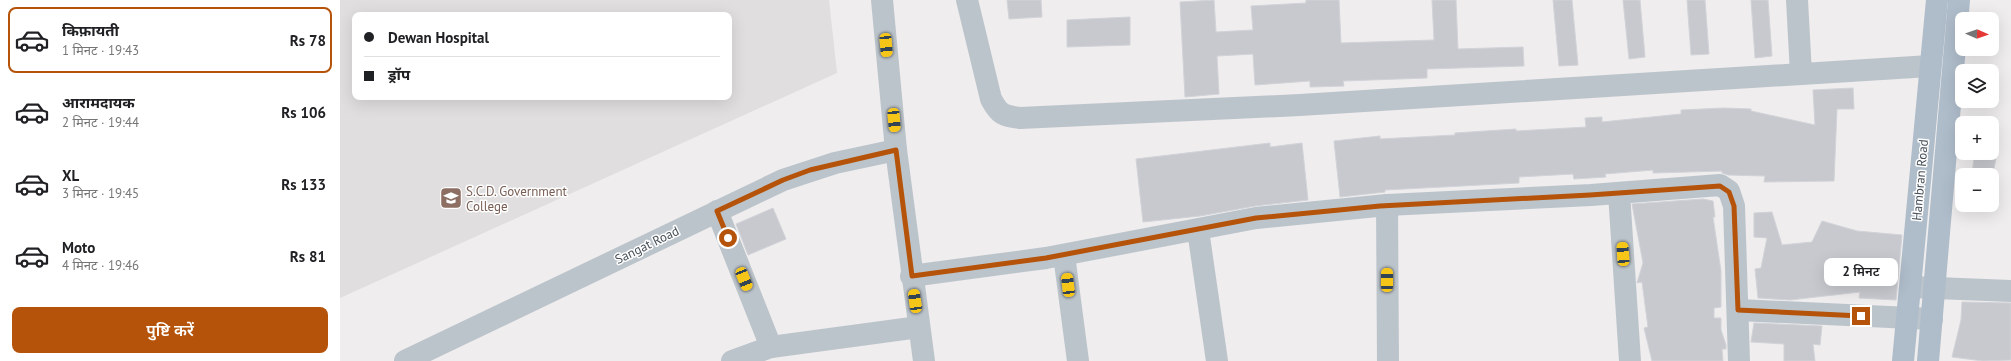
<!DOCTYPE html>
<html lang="hi">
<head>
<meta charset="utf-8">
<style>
  body { margin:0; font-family:"PT Sans","Noto Sans Devanagari",sans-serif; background:#f2f2f2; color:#202124; height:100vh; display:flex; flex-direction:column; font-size:15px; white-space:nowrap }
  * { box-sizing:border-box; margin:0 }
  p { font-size:13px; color:#757577 }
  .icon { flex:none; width:22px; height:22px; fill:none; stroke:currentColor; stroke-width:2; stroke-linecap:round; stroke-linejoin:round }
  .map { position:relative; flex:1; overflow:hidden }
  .side { display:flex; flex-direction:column; background:#fff; width:340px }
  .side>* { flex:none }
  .top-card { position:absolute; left:12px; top:12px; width:380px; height:88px; border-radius:8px; box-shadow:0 4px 16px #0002; display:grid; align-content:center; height:88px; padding:0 12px; background:#fff }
  .needle { width:26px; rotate:92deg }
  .tools { position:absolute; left:1615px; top:12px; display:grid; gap:8px }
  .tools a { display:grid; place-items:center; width:44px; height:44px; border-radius:8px; background:#fff; box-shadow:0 4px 16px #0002; font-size:20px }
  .end { position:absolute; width:18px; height:18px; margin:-9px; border:5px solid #b45309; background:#fff; box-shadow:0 0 0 2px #fff }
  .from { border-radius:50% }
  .bubble { position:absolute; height:28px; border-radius:8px; background:#fff; box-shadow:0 4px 16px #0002; font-size:13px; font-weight:600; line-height:28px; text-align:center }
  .car { position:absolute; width:12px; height:24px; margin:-12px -6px; border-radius:5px; box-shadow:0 0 3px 1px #0007; background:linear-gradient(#f5c518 24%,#345 0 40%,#f5c518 0 76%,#345 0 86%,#f5c518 0) }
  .top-card b { display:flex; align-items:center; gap:14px; height:38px; font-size:15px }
  .top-card b+b { border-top:1px solid #e0e0e0 }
  .top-card i { width:10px; height:10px; background:#202124 }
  ul { padding:7px 0 0; list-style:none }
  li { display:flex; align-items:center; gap:12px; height:66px; margin:0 8px 6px; padding:0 4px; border:2px solid transparent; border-radius:8px }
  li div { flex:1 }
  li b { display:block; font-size:15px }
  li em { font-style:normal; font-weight:600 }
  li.selected { border-color:#b45309 }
  li>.icon { width:36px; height:36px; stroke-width:1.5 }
  .cta { display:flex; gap:8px; margin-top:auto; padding:8px 12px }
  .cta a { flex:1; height:46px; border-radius:8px; background:#b45309; color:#fff; font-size:16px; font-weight:600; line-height:46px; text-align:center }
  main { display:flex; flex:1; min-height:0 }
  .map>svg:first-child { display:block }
  .education { fill:#e0dede; fill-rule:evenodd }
  .building { fill:#c7c9cf; stroke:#d1d3d8 }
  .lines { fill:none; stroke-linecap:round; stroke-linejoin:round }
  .minor { stroke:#bcc4cb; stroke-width:22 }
  .major { stroke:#afbcca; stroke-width:22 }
  .route { stroke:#b45309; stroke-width:5 }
  .labels { text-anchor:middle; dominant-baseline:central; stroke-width:3; stroke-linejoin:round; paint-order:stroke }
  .street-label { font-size:13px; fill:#475059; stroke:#fff }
  .education-label { font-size:13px; fill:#785e54; stroke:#fff; text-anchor:start }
</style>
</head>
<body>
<main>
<section class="side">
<ul>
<li class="selected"><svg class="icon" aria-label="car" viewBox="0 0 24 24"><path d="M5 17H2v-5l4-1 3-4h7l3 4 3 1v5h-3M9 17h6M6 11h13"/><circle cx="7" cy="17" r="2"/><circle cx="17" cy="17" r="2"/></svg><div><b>किफ़ायती</b><p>1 मिनट · 19:43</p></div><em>Rs 78</em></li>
<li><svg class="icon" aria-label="car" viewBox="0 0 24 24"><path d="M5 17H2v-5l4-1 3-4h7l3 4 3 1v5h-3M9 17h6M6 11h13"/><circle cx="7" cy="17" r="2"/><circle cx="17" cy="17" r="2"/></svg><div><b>आरामदायक</b><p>2 मिनट · 19:44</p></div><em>Rs 106</em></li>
<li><svg class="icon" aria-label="car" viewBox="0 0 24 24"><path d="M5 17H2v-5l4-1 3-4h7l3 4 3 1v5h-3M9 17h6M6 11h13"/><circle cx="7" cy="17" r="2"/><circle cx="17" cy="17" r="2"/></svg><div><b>XL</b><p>3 मिनट · 19:45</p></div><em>Rs 133</em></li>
<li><svg class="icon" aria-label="car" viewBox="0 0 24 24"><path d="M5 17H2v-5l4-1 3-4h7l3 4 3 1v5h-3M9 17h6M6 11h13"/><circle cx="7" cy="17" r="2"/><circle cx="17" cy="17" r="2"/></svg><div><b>Moto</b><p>4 मिनट · 19:46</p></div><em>Rs 81</em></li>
</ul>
<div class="cta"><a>पुष्टि करें</a></div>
</section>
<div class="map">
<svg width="1671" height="361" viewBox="0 0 1671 361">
  <rect width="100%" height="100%" fill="#efeded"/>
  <path class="education" d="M0,0H489L497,73L0,298ZM15,15H389V97H15Z"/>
  <g class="building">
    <polygon points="667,0 701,0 702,17 669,19"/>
    <polygon points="874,0 876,32 913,30 911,6 966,3 966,0 999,0 1001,43 1094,40 1092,0 1116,0 1118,49 1183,47 1184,66 1087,69 1087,78 1003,81 1004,86 970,87 970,81 915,85 913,54 877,56 879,94 845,97 840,2"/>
    <polygon points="1213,0 1232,0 1238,65 1219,66"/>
    <polygon points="1283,0 1300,0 1305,57 1289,59"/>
    <polygon points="1347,0 1365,0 1369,54 1351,55"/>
    <polygon points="1411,0 1428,0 1432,56 1415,58"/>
    <polygon points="790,17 790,45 727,47 727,20"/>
    <polygon points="1513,88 1514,109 1497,109 1494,181 1424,182 1425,176 1388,175 1382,173 1382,171 1313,173 1313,170 1265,174 1266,177 1234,179 1233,174 1179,177 1179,183 1045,190 1045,192 1000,197 994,141 1040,136 1040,139 1115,135 1115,133 1176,129 1176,131 1246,127 1245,118 1262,117 1262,122 1341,114 1341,110 1384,108 1411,109 1411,111 1475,125 1473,90"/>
    <polygon points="930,143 930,147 962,143 968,200 915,206 860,216 803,222 796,159"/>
    <polygon points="1634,157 1656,159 1652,177 1652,175 1632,175"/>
    <polygon points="1363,199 1373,201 1375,217 1373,217 1381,271 1381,307 1374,308 1374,318 1381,318 1381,330 1386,345 1386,349 1382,349 1383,361 1312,361 1304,328 1308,327 1302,282 1297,283 1303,263 1292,204"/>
    <polygon points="433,208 446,239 408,255 396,224"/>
    <polygon points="1432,212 1442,245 1472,242 1482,221 1517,231 1562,235 1556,300 1519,298 1520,292 1450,300 1418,298 1415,269 1421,268 1427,238 1414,237 1414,213"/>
    <polygon points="1622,302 1671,303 1671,360 1643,361 1612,357 1621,320"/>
    <polygon points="1414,323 1482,326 1480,345 1473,344 1475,361 1444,361 1444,344 1411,342"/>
  </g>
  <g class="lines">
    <g class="minor">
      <polyline points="542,0 556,150 584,361"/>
      <path d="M627,0L651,99C659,114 663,116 680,118L960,105L1590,66"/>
      <polyline points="1457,0 1461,74"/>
      <polyline points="1279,193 1290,361"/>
      <polyline points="1047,205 1048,361"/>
      <polyline points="377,211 431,347"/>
      <polyline points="858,230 877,361"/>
      <polyline points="724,255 738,361"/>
      <polyline points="571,276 706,258 916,218 1047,205 1251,195 1380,185 1389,191 1394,206 1399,361"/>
      <polyline points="1571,287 1671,291"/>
      <polyline points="1398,310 1592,319"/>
      <polyline points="65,361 443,180 495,163 556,150"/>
      <polyline points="392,361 431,347 579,327"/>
    </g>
    <g class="major">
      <polyline points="1563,361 1597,0"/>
      <polyline points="1588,361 1619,0"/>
    </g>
  </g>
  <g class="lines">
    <polyline class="route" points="388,238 377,211 443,180 470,170 556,150 572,276 706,258 916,218 1040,206 1250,195 1380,186 1389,192 1394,206 1398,310 1521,316"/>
  </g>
  <defs>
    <g id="university-square" transform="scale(1.15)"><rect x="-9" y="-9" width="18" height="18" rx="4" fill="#8d6e63" stroke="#fff"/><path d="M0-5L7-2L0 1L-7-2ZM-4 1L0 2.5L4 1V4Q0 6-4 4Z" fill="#fff"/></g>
  </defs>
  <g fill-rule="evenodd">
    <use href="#university-square" x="111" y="198"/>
  </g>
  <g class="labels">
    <g class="street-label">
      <text transform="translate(1580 180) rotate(-85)">Hambran Road</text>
      <text transform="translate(307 245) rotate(-26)">Sangat Road</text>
    </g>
    <g class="education-label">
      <text x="126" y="191">S.C.D. Government<tspan x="126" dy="15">College</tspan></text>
    </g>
  </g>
</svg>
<div class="tools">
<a><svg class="needle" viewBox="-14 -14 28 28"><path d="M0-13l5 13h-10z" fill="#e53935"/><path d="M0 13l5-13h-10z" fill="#757577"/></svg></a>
<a><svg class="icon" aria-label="layers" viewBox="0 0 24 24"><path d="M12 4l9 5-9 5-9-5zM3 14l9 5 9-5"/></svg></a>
<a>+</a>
<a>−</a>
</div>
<i class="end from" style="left:388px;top:238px"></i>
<i class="end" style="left:1521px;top:316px"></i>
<div class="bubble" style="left:1484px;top:258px;width:74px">2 मिनट</div>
<i class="car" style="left:546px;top:45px;rotate:175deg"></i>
<i class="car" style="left:554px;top:120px;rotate:175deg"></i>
<i class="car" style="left:1283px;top:254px;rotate:356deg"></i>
<i class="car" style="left:404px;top:279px;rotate:158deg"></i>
<i class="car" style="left:1047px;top:280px;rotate:0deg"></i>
<i class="car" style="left:728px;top:285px;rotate:353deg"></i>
<i class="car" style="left:575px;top:301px;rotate:352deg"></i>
<div class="top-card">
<b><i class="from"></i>Dewan Hospital</b>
<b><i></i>ड्रॉप</b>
</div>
</div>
</main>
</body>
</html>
